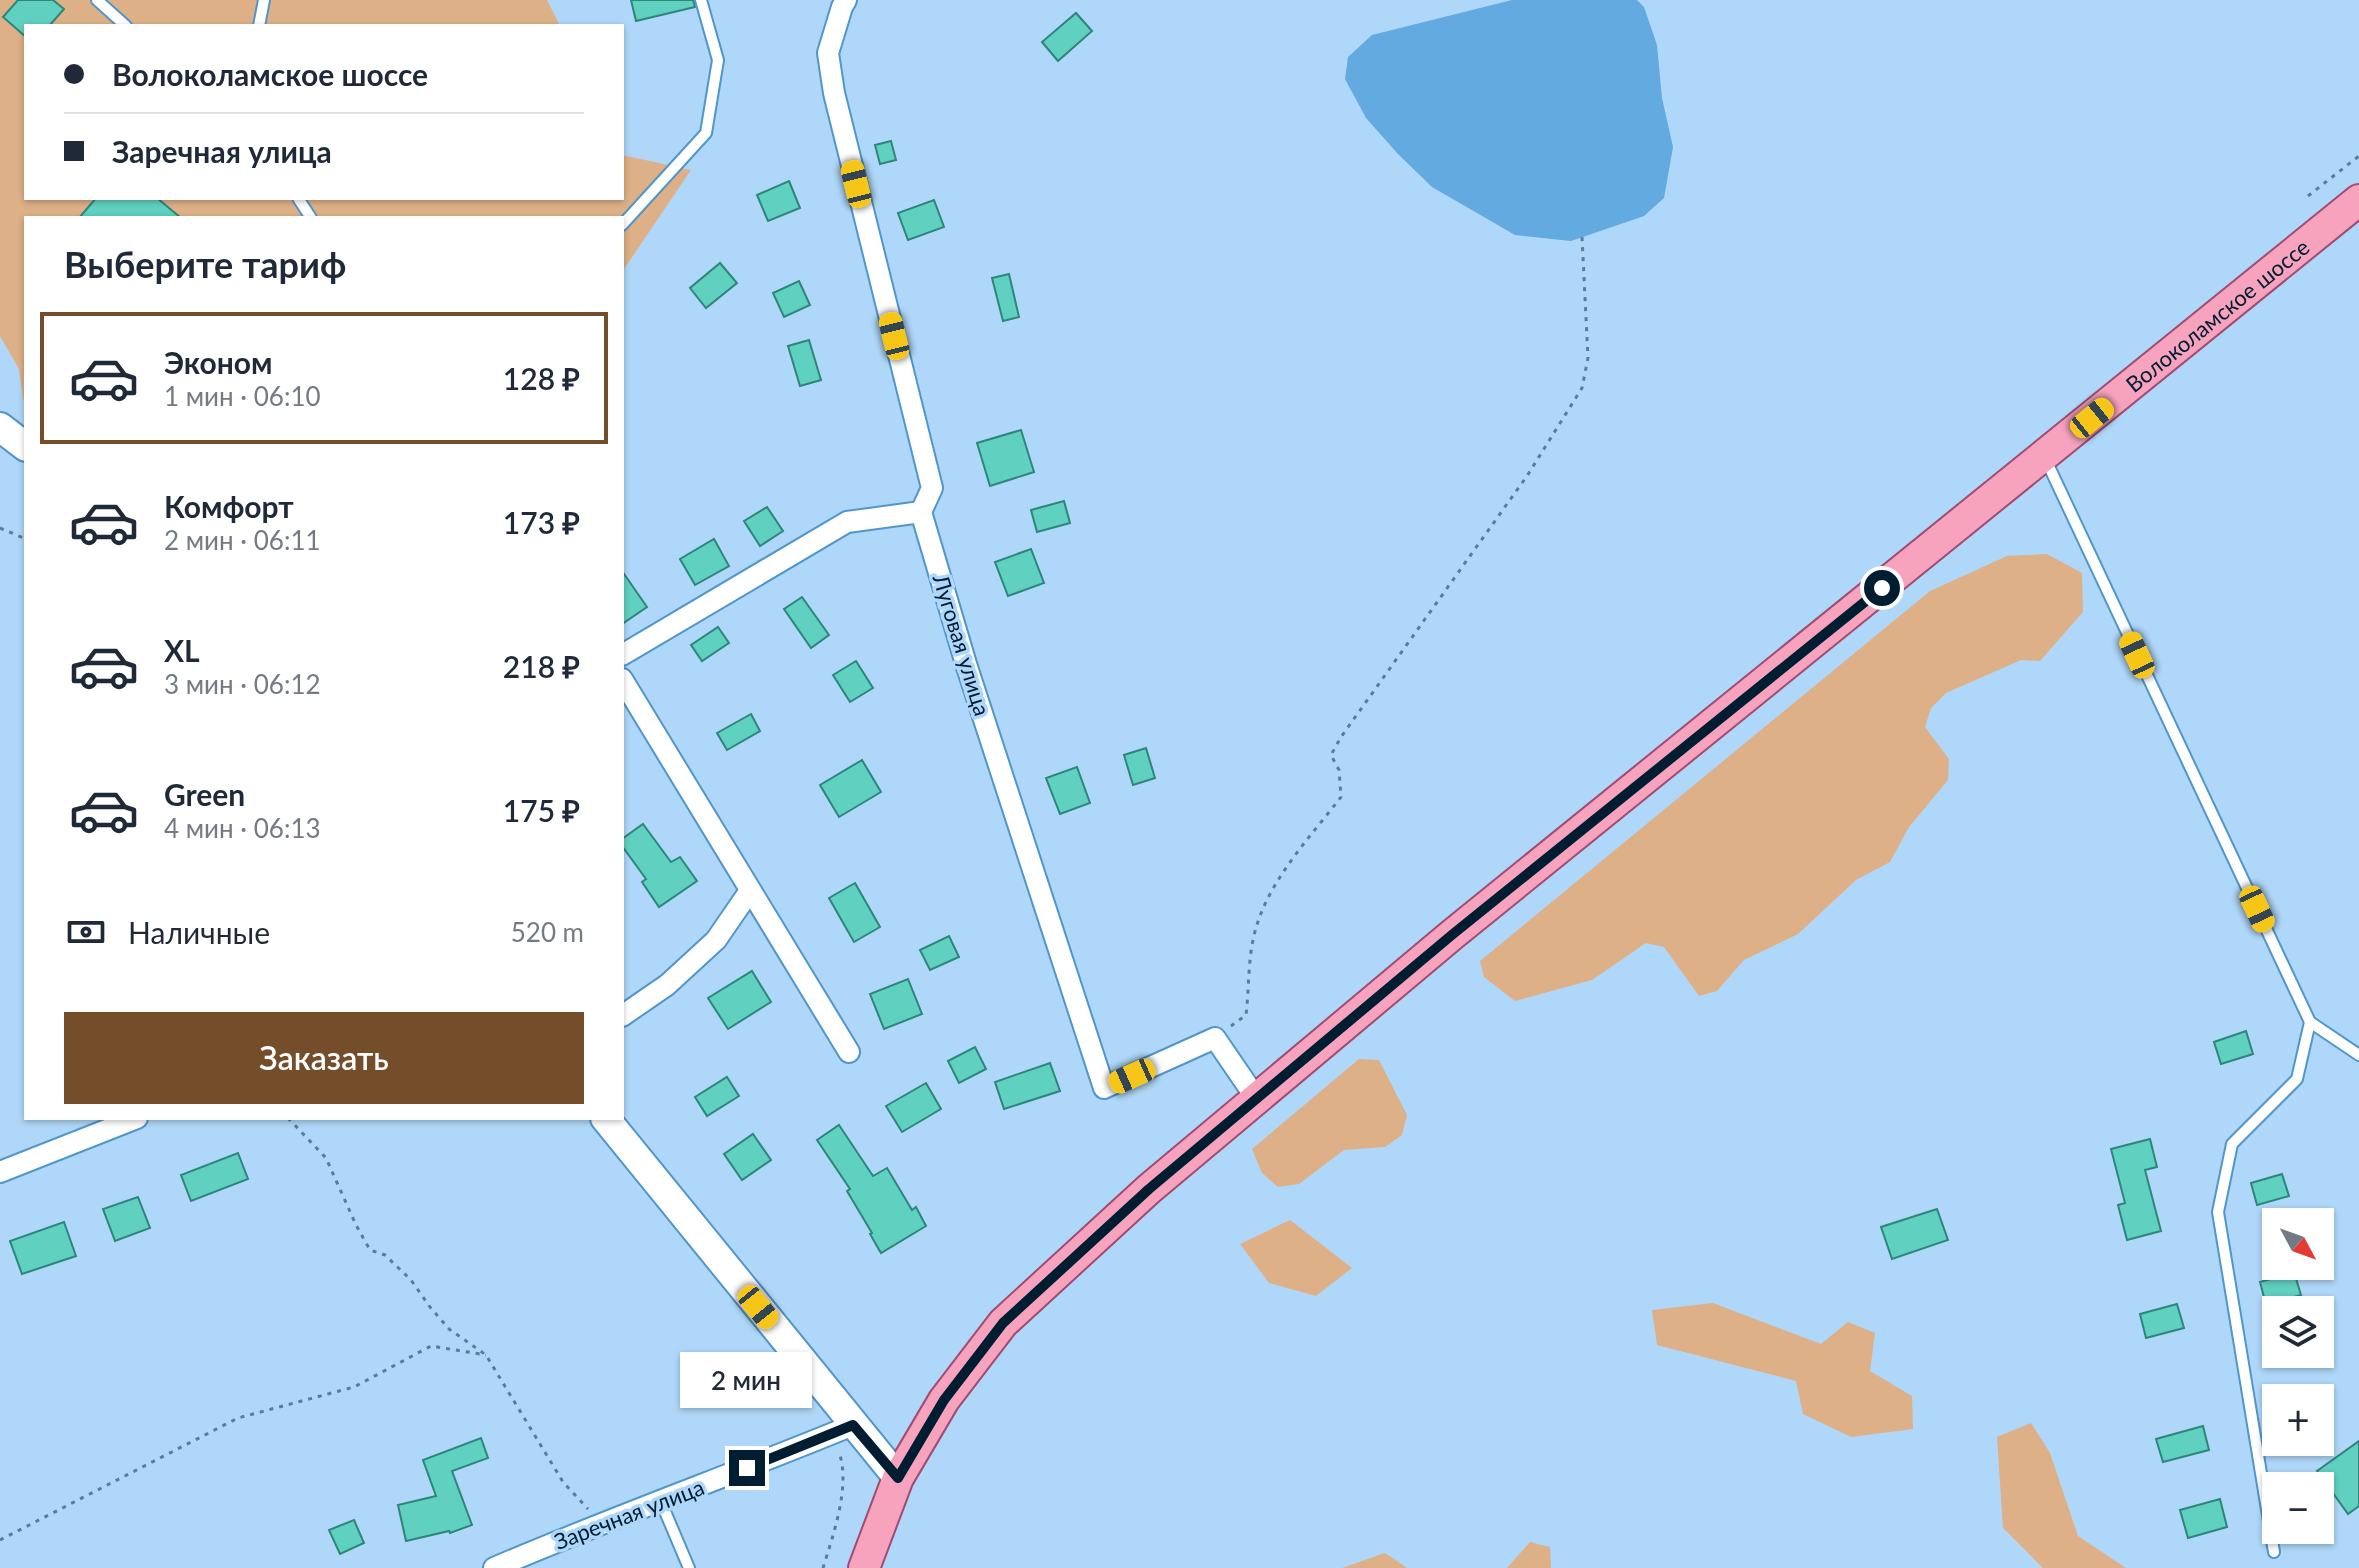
<!DOCTYPE html>
<html lang="ru">
<head>
<meta charset="utf-8">
<style>
  body { margin:0; font-family:Lato,sans-serif; background:#f6f6f7; color:#1f2937; height:100vh; display:flex; flex-direction:column; font-size:30px; white-space:nowrap }
  * { box-sizing:border-box; margin:0 }
  p { font-size:26px; color:#747a83 }
  .icon { flex:none; width:44px; height:44px; fill:none; stroke:currentColor; stroke-width:2; stroke-linecap:round; stroke-linejoin:round }
  .map { position:relative; flex:1; overflow:hidden }
  .details { position:absolute; left:24px; top:216px; width:600px; height:904px; display:flex; flex-direction:column; background:#fff; border-radius:0px; box-shadow:0 2px 6px #0004 }
  .details>* { flex:none }
  .top-card { position:absolute; left:24px; top:24px; width:600px; height:176px; border-radius:0px; box-shadow:0 2px 6px #0004; display:grid; align-content:center; height:176px; padding:0 40px; background:#fff }
  .needle { width:52px; rotate:131deg }
  .buttons { position:absolute; left:2262px; top:1208px; display:grid; gap:16px }
  .buttons a { display:grid; place-items:center; width:72px; height:72px; border-radius:0px; background:#fff; box-shadow:0 2px 6px #0004; font-size:40px }
  .end { position:absolute; width:36px; height:36px; margin:-18px; border:10px solid #011d31; background:#fff; box-shadow:0 0 0 4px #fff }
  .from { border-radius:50% }
  .bubble { position:absolute; height:56px; border-radius:0px; background:#fff; box-shadow:0 2px 6px #0004; font-size:26px; font-weight:600; line-height:56px; text-align:center }
  .car { position:absolute; width:24px; height:48px; margin:-24px -12px; border-radius:10px; box-shadow:0 0 6px 2px #0007; background:linear-gradient(#f5c518 24%,#345 0 40%,#f5c518 0 76%,#345 0 86%,#f5c518 0) }
  .top-card b { display:flex; align-items:center; gap:28px; height:76px; font-size:30px }
  .top-card b+b { border-top:2px solid #e0e1e3 }
  .top-card i { width:20px; height:20px; background:#1f2937 }
  ul { padding:0; list-style:none }
  li { display:flex; align-items:center; gap:24px; height:132px; margin:0 16px 12px; padding:0 24px; border:4px solid transparent; border-radius:0px }
  li div { flex:1 }
  li b { display:block; font-size:30px }
  li em { font-style:normal; font-weight:600 }
  li.current { border-color:#744e2a }
  li>.icon { width:72px; height:72px; stroke-width:1.5 }
  h2 { padding:0 40px; font-size:36px; line-height:96px }
  .pay { display:flex; align-items:center; gap:20px; height:88px; padding:0 40px; font-size:30px }
  .pay p { margin-inline-start:auto }
  .primary-button { display:flex; gap:16px; margin-top:auto; padding:16px 40px }
  .primary-button a { flex:1; height:92px; border-radius:0px; background:#744e2a; color:#fff; font-size:32px; font-weight:600; line-height:92px; text-align:center }
  .map>svg:first-child { display:block }
  .green { fill:#deb087 }
  .water { fill:#63aae1 }
  .building { fill:#60d0c0; stroke:#2e867a; stroke-width:2 }
  .lines { fill:none; stroke-linecap:round; stroke-linejoin:round }
  .service-casing { stroke:#5196cb; stroke-width:14 }
  .minor-casing { stroke:#5196cb; stroke-width:24 }
  .secondary-casing { stroke:#5196cb; stroke-width:32 }
  .primary-casing { stroke:#9e4c70; stroke-width:34 }
  .path { stroke:#5a7c97; stroke-width:3; stroke-dasharray:4 6; stroke-linecap:butt }
  .service { stroke:#fff; stroke-width:10 }
  .minor { stroke:#fff; stroke-width:20 }
  .secondary { stroke:#fff; stroke-width:28 }
  .primary { stroke:#f7a3be; stroke-width:30 }
  .route { stroke:#011d31; stroke-width:10 }
  .labels { text-anchor:middle; dominant-baseline:central; stroke-width:7; stroke-linejoin:round; paint-order:stroke }
  .street-label { font-size:22px; fill:#011d31; stroke:#afd7f9 }
</style>
</head>
<body>
<div class="map">
<svg width="2359" height="1568" viewBox="0 0 2359 1568">
  <rect width="100%" height="100%" fill="#afd7f9"/>
  <g class="green">
    <polygon points="0,0 547,0 560,26 26,26 26,198 622,198 622,155 691,170 622,272 622,218 26,218 26,403 23,399 19,369 0,336"/>
    <polygon points="2047,554 2082,573 2083,612 2040,661 2021,660 1946,693 1931,708 1925,727 1949,759 1948,780 1909,827 1890,862 1856,880 1798,934 1744,960 1717,991 1699,996 1664,947 1646,943 1592,980 1515,1001 1484,977 1480,961 1930,591 2007,556"/>
    <polygon points="1359,1059 1379,1060 1407,1115 1402,1135 1385,1147 1344,1150 1299,1184 1278,1187 1262,1173 1252,1149"/>
    <polygon points="1290,1220 1352,1268 1316,1296 1269,1283 1240,1244"/>
    <polygon points="1713,1303 1821,1344 1848,1322 1875,1333 1870,1371 1912,1396 1913,1429 1851,1437 1803,1414 1796,1381 1657,1345 1652,1310"/>
    <polygon points="2031,1423 2050,1453 2078,1536 2126,1568 2043,1568 2003,1528 1997,1437"/>
    <polygon points="1530,1542 1550,1547 1551,1568 1507,1568"/>
    <polygon points="1385,1553 1407,1568 1342,1568"/>
  </g>
  <polygon class="water" points="1512,0 1637,0 1644,7 1657,45 1662,98 1673,147 1664,198 1644,216 1571,241 1515,235 1432,187 1398,154 1366,118 1345,79 1348,57 1372,35"/>
  <g class="building">
    <polygon points="18,0 53,0 64,9 49,26 26,26 26,37 3,17"/>
    <polygon points="631,0 693,0 695,7 636,21"/>
    <polygon points="1076,13 1092,31 1058,61 1042,42"/>
    <polygon points="891,141 896,160 880,164 875,145"/>
    <polygon points="789,181 800,208 768,221 757,195"/>
    <polygon points="96,198 157,198 181,218 79,218"/>
    <polygon points="934,200 944,227 908,240 898,213"/>
    <polygon points="720,263 737,283 706,308 690,288"/>
    <polygon points="1009,274 1019,317 1003,321 992,278"/>
    <polygon points="799,281 810,305 784,317 773,293"/>
    <polygon points="809,340 821,380 800,386 788,346"/>
    <polygon points="1021,430 1034,472 990,486 977,443"/>
    <polygon points="1064,501 1070,523 1037,532 1031,510"/>
    <polygon points="767,507 783,531 760,546 744,521"/>
    <polygon points="714,539 729,566 695,585 680,559"/>
    <polygon points="1031,549 1044,583 1008,596 995,562"/>
    <polygon points="622,571 647,607 622,624"/>
    <polygon points="802,597 829,635 811,648 784,609"/>
    <polygon points="718,627 729,643 702,661 691,645"/>
    <polygon points="856,661 873,688 850,702 833,675"/>
    <polygon points="751,714 760,731 727,750 717,733"/>
    <polygon points="1146,748 1155,778 1133,785 1124,755"/>
    <polygon points="862,760 881,792 839,817 820,785"/>
    <polygon points="1077,767 1090,803 1060,814 1046,778"/>
    <polygon points="643,824 671,862 680,857 697,881 659,907 642,882 646,879 622,846 622,839"/>
    <polygon points="855,883 880,927 854,942 829,898"/>
    <polygon points="949,936 959,957 930,970 920,950"/>
    <polygon points="752,971 771,1002 728,1029 708,998"/>
    <polygon points="908,979 922,1014 884,1029 870,994"/>
    <polygon points="2246,1031 2253,1054 2221,1064 2214,1042"/>
    <polygon points="975,1047 986,1069 959,1083 948,1061"/>
    <polygon points="1050,1063 1060,1091 1004,1109 995,1082"/>
    <polygon points="727,1077 739,1096 707,1116 695,1097"/>
    <polygon points="926,1083 941,1109 902,1132 886,1106"/>
    <polygon points="839,1125 873,1176 887,1168 912,1210 916,1207 926,1226 881,1253 870,1234 872,1233 847,1191 850,1189 817,1140"/>
    <polygon points="753,1134 771,1160 742,1180 724,1154"/>
    <polygon points="2150,1139 2157,1167 2145,1170 2161,1231 2127,1240 2118,1205 2125,1203 2111,1149"/>
    <polygon points="238,1153 248,1179 191,1201 181,1175"/>
    <polygon points="2282,1174 2289,1196 2257,1205 2251,1183"/>
    <polygon points="138,1197 150,1228 115,1241 103,1209"/>
    <polygon points="1937,1209 1948,1240 1892,1259 1881,1227"/>
    <polygon points="64,1222 76,1256 22,1274 10,1241"/>
    <polygon points="2294,1272 2301,1295 2266,1305 2260,1282"/>
    <polygon points="2177,1304 2184,1328 2146,1338 2140,1314"/>
    <polygon points="2203,1426 2209,1450 2163,1462 2156,1439"/>
    <polygon points="481,1438 488,1458 452,1471 472,1525 450,1533 449,1531 406,1541 398,1505 436,1496 423,1460"/>
    <polygon points="2359,1441 2359,1506 2348,1514 2317,1471"/>
    <polygon points="2220,1499 2227,1527 2188,1538 2180,1510"/>
    <polygon points="354,1520 364,1543 340,1554 329,1530"/>
  </g>
  <g class="lines">
    <g class="service-casing">
      <g id="service">
        <polyline points="97,0 126,26"/>
        <polyline points="259,26 264,0"/>
        <polyline points="298,198 311,218"/>
        <polyline points="622,225 706,133 718,60 701,0"/>
        <polyline points="2045,458 2310,1022 2297,1079 2232,1144 2218,1212 2274,1552"/>
        <polyline points="2310,1022 2359,1055"/>
        <polyline points="661,1502 689,1568"/>
      </g>
    </g>
    <g class="minor-casing">
      <g id="minor">
        <polyline points="846,0 842,7 828,53 834,93 932,488 921,512 966,664 1104,1088 1215,1038 1256,1098"/>
        <polyline points="622,655 847,522 921,512"/>
        <polyline points="622,679 849,1052"/>
        <polyline points="622,1016 667,985 716,940 749,892"/>
        <polyline points="0,1172 137,1118"/>
        <path d="M494,1568C613,1517 734,1474 853,1425"/>
      </g>
    </g>
    <g class="secondary-casing">
      <g id="secondary">
        <polyline points="0,427 26,447"/>
        <polyline points="605,1118 898,1478"/>
      </g>
    </g>
    <g class="primary-casing">
      <g id="primary">
        <path id="s1" d="M864,1568L898,1478L944,1400L1003,1323L1149,1189L1453,934L2359,200"/>
      </g>
    </g>
    <g class="path">
      <polyline points="2308,196 2359,156"/>
      <polyline points="0,528 26,539"/>
      <path d="M1231,1026L1246,1015C1249,990 1248,964 1253,940C1264,885 1308,840 1341,797L1339,770L1331,755L1341,737L1527,476L1582,388L1588,358L1582,237"/>
      <polyline points="288,1118 326,1158 356,1225 370,1250 385,1255 411,1280 430,1307 449,1329 486,1355 563,1482 588,1509"/>
      <polyline points="0,1540 238,1418 354,1387 431,1346 486,1355"/>
      <path d="M823,1568C833,1535 851,1486 839,1452"/>
    </g>
    <use href="#service" class="service"/>
    <use href="#minor" class="minor"/>
    <use href="#secondary" class="secondary"/>
    <use href="#primary" class="primary"/>
  </g>
  <g class="lines">
    <polyline class="route" points="747,1468 853,1425 898,1478 944,1400 1003,1323 1149,1189 1453,934 1882,588"/>
  </g>
  <g class="labels">
    <g class="street-label">
      <text stroke="none"><textPath href="#s1" startOffset="1862">Волоколамское шоссе</textPath></text>
      <text transform="translate(962 645) rotate(73)">Луговая улица</text>
      <text transform="translate(629 1514) rotate(-21)">Заречная улица</text>
    </g>
  </g>
</svg>
<div class="buttons">
<a><svg class="needle" viewBox="-14 -14 28 28"><path d="M0-13l5 13h-10z" fill="#e53935"/><path d="M0 13l5-13h-10z" fill="#747a83"/></svg></a>
<a><svg class="icon" aria-label="layers" viewBox="0 0 24 24"><path d="M12 4l9 5-9 5-9-5zM3 14l9 5 9-5"/></svg></a>
<a>+</a>
<a>−</a>
</div>
<i class="end from" style="left:1882px;top:588px"></i>
<i class="end" style="left:747px;top:1468px"></i>
<div class="bubble" style="left:680px;top:1352px;width:132px">2 мин</div>
<i class="car" style="left:856px;top:184px;rotate:346deg"></i>
<i class="car" style="left:894px;top:336px;rotate:346deg"></i>
<i class="car" style="left:2092px;top:418px;rotate:51deg"></i>
<i class="car" style="left:2137px;top:655px;rotate:335deg"></i>
<i class="car" style="left:2257px;top:909px;rotate:155deg"></i>
<i class="car" style="left:1132px;top:1076px;rotate:246deg"></i>
<i class="car" style="left:758px;top:1307px;rotate:141deg"></i>
<div class="top-card">
<b><i class="from"></i>Волоколамское шоссе</b>
<b><i></i>Заречная улица</b>
</div>
<section class="details">
<h2>Выберите тариф</h2>
<ul>
<li class="current"><svg class="icon" aria-label="car" viewBox="0 0 24 24"><path d="M5 17H2v-5l4-1 3-4h7l3 4 3 1v5h-3M9 17h6M6 11h13"/><circle cx="7" cy="17" r="2"/><circle cx="17" cy="17" r="2"/></svg><div><b>Эконом</b><p>1 мин · 06:10</p></div><em>128 ₽</em></li>
<li><svg class="icon" aria-label="car" viewBox="0 0 24 24"><path d="M5 17H2v-5l4-1 3-4h7l3 4 3 1v5h-3M9 17h6M6 11h13"/><circle cx="7" cy="17" r="2"/><circle cx="17" cy="17" r="2"/></svg><div><b>Комфорт</b><p>2 мин · 06:11</p></div><em>173 ₽</em></li>
<li><svg class="icon" aria-label="car" viewBox="0 0 24 24"><path d="M5 17H2v-5l4-1 3-4h7l3 4 3 1v5h-3M9 17h6M6 11h13"/><circle cx="7" cy="17" r="2"/><circle cx="17" cy="17" r="2"/></svg><div><b>XL</b><p>3 мин · 06:12</p></div><em>218 ₽</em></li>
<li><svg class="icon" aria-label="car" viewBox="0 0 24 24"><path d="M5 17H2v-5l4-1 3-4h7l3 4 3 1v5h-3M9 17h6M6 11h13"/><circle cx="7" cy="17" r="2"/><circle cx="17" cy="17" r="2"/></svg><div><b>Green</b><p>4 мин · 06:13</p></div><em>175 ₽</em></li>
</ul>
<div class="pay"><svg class="icon" aria-label="cash" viewBox="0 0 24 24"><path d="M3 7h18v10H3z"/><circle cx="12" cy="12" r="2"/></svg>Наличные<p>520 m</p></div>
<div class="primary-button"><a>Заказать</a></div>
</section>
</div>
</body>
</html>
